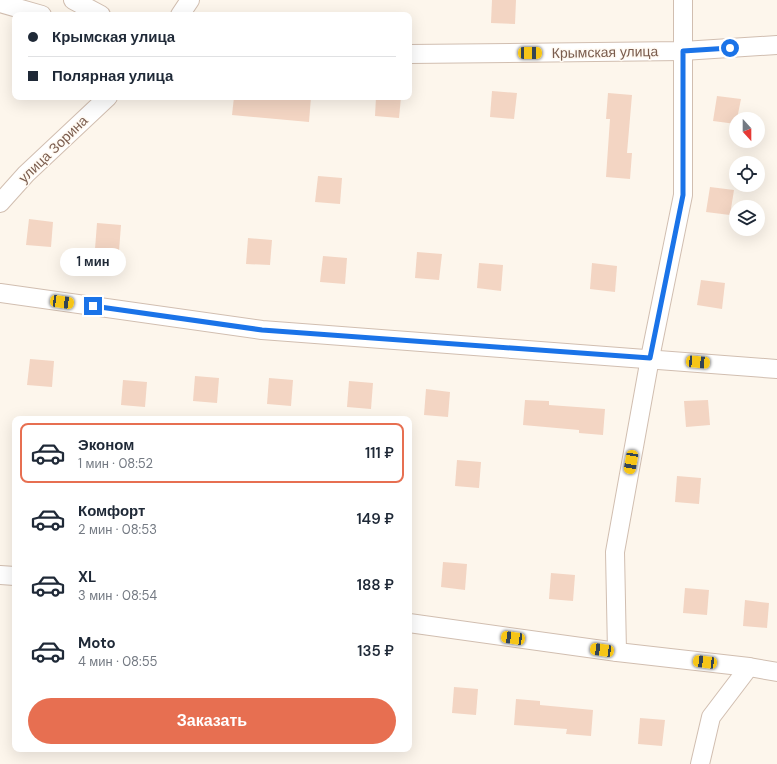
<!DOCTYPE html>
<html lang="ru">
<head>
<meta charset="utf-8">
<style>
  body { margin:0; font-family:"DM Sans",sans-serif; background:#f6f6f7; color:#1f2937; height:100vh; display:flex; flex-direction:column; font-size:15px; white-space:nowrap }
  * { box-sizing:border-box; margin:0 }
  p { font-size:13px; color:#747a83 }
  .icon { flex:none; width:22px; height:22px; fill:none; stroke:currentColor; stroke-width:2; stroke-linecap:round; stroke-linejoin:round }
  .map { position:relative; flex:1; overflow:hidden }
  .panel { position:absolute; left:12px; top:416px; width:400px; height:336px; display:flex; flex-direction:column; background:#fff; border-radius:8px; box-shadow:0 4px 16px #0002 }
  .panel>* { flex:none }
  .banner { position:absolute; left:12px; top:12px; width:400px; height:88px; border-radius:8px; box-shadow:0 4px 16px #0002; display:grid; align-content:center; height:88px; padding:0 16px; background:#fff }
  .needle { width:26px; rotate:159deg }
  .controls { position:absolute; left:729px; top:112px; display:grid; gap:8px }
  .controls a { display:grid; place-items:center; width:36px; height:36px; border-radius:50%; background:#fff; box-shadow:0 4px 16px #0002; font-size:20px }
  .end { position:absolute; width:18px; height:18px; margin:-9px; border:5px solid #1a73e8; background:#fff; box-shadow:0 0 0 2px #fff }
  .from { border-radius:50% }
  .bubble { position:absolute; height:28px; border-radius:14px; background:#fff; box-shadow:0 4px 16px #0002; font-size:13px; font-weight:600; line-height:28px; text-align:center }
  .car { position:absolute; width:12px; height:24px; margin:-12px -6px; border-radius:5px; box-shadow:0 0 3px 1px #0007; background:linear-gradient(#f5c518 24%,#345 0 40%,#f5c518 0 76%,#345 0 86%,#f5c518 0) }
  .banner b { display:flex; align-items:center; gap:14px; height:38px; font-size:15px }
  .banner b+b { border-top:1px solid #e0e1e3 }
  .banner i { width:10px; height:10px; background:#1f2937 }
  ul { padding:7px 0 0; list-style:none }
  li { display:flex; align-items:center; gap:12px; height:60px; margin:0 8px 6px; padding:0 8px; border:2px solid transparent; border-radius:8px }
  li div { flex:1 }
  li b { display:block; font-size:15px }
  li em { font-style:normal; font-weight:600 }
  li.active { border-color:#e76f51 }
  li>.icon { width:36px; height:36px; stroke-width:1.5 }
  .cta { display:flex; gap:8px; margin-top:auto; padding:8px 16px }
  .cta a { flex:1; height:46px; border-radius:24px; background:#e76f51; color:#fff; font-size:16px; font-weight:600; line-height:46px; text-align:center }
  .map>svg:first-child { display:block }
  .building { fill:#f3d5c3 }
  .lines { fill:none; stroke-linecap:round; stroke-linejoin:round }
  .minor-casing { stroke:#d1beb0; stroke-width:20 }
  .minor { stroke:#fff; stroke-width:18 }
  .route { stroke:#1a73e8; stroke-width:5 }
  .labels { text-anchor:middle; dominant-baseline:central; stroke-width:3; stroke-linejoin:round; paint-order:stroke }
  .street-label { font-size:14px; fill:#7a5c4d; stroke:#fffaf3 }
</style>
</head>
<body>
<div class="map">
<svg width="777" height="764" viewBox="0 0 777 764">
  <rect width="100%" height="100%" fill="#fdf6ec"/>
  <g class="building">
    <polygon points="492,0 516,0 515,24 491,23"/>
    <polygon points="492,91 517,93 514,119 490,117"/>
    <polygon points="608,93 632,95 627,153 632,153 630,179 606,177 610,119 606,119"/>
    <polygon points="717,96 741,99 736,124 713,121"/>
    <polygon points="234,97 311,97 309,122 232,115"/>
    <polygon points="376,97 401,97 399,118 375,116"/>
    <polygon points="318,176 342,178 340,204 315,202"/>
    <polygon points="710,187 734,190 730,215 706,212"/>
    <polygon points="29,219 53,222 51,247 26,245"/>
    <polygon points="97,223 121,225 119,251 95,249"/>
    <polygon points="248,238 272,240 270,265 246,264"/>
    <polygon points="417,252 442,254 439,280 415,278"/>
    <polygon points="323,256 347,258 345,284 320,282"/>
    <polygon points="479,263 503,265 501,291 477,288"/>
    <polygon points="592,263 617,266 615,292 590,289"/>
    <polygon points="701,280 725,283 722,309 697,305"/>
    <polygon points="30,359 54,361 52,387 27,385"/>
    <polygon points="195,376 219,378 217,403 193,401"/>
    <polygon points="269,378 293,380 291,406 267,404"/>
    <polygon points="123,380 147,382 145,407 121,405"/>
    <polygon points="349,381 373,383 371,409 347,407"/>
    <polygon points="426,389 450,392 448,417 424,415"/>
    <polygon points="525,400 549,401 549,405 605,409 603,435 579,433 579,430 523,425"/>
    <polygon points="708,400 710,425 686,427 684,401"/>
    <polygon points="457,460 481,462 479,488 455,486"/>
    <polygon points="677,476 701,478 699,504 675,502"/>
    <polygon points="443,562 467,564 465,590 441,587"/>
    <polygon points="551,573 575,575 573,601 549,599"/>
    <polygon points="685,588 709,590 707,615 683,613"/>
    <polygon points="745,600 769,603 767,628 743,626"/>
    <polygon points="454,687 478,689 476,715 452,713"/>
    <polygon points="516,699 540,701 540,705 593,710 591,736 566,734 567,729 514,725"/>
    <polygon points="640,718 665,720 662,746 638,744"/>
  </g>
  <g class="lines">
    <g class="minor-casing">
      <g id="minor">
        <polyline points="73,0 101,15"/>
        <polyline points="0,3 42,15"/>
        <polyline points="180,15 190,0"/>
        <polyline points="409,54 683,51 777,45"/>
        <polyline points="0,203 26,174 108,97"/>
        <polyline points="0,293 262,330 777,369"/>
        <polyline points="0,575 15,576"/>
        <polyline points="409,623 617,652 749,667 777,672"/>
        <polyline points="617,652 615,552 650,358 683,195 683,0"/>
        <polyline points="700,764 711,717 749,667"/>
      </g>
    </g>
    <use href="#minor" class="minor"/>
  </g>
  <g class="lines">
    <polyline class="route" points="93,306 262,330 650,358 683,195 683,51 730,48"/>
  </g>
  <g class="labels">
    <g class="street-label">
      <text transform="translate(605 52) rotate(-1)">Крымская улица</text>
      <text transform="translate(53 149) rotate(-44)">улица Зорина</text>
    </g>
  </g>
</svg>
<div class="controls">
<a><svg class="needle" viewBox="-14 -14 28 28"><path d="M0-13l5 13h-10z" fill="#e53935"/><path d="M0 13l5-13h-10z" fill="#747a83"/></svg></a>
<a><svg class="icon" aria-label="locate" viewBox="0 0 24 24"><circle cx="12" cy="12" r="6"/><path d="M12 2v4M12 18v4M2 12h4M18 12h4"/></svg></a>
<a><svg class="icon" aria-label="layers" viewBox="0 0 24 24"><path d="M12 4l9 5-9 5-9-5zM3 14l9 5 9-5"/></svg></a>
</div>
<i class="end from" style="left:730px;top:48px"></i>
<i class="end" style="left:93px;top:306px"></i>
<div class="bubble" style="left:60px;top:248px;width:66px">1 мин</div>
<i class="car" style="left:530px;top:53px;rotate:90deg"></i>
<i class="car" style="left:62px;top:302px;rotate:98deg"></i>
<i class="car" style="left:698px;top:362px;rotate:95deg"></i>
<i class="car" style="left:631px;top:462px;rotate:190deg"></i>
<i class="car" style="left:513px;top:638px;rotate:278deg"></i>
<i class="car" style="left:602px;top:650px;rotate:278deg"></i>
<i class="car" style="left:705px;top:662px;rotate:277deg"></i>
<div class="banner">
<b><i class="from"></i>Крымская улица</b>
<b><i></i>Полярная улица</b>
</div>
<section class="panel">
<ul>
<li class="active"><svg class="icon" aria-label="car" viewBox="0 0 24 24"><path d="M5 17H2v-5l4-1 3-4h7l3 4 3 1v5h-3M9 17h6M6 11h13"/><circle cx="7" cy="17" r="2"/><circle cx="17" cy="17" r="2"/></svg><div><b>Эконом</b><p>1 мин · 08:52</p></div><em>111 ₽</em></li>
<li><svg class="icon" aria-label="car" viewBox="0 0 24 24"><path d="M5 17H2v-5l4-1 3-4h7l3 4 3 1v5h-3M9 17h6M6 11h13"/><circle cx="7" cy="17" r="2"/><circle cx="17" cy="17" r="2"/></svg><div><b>Комфорт</b><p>2 мин · 08:53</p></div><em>149 ₽</em></li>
<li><svg class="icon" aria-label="car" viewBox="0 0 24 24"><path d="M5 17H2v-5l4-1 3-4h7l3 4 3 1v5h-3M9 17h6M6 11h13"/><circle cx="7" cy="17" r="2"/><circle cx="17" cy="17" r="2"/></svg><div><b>XL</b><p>3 мин · 08:54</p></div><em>188 ₽</em></li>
<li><svg class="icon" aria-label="car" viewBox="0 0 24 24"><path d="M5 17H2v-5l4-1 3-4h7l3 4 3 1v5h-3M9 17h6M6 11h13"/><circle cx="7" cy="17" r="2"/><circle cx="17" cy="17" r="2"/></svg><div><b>Moto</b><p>4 мин · 08:55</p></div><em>135 ₽</em></li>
</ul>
<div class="cta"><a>Заказать</a></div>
</section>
</div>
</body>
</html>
